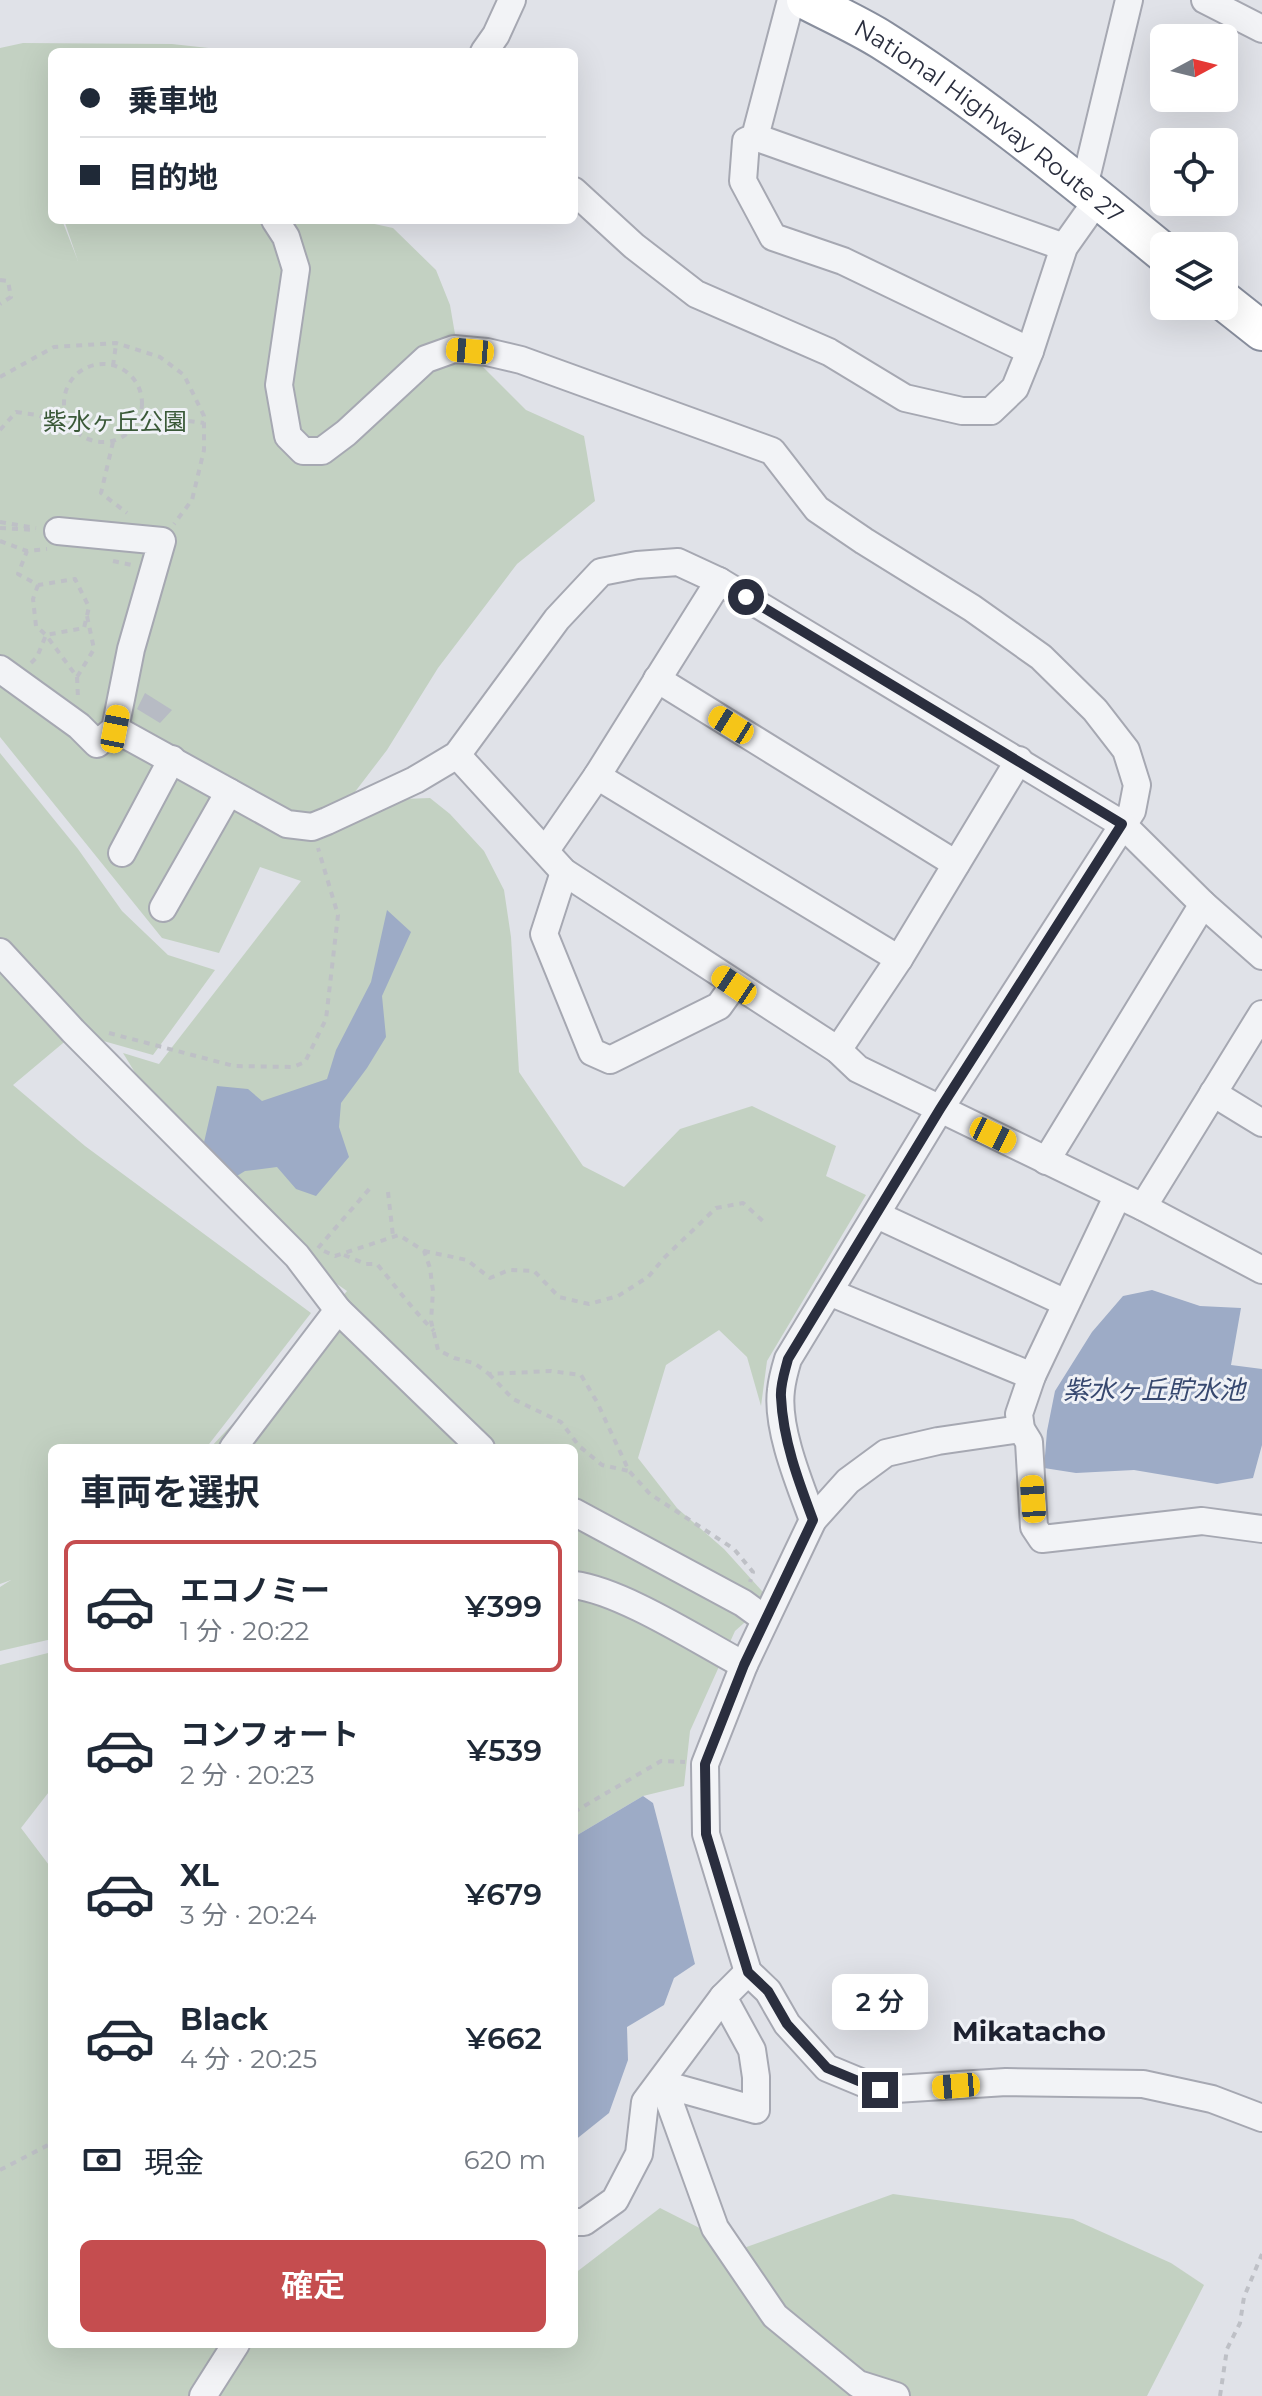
<!DOCTYPE html>
<html lang="ja">
<head>
<meta charset="utf-8">
<style>
  body { margin:0; font-family:Montserrat,"Noto Sans JP",sans-serif; background:#f6f6f7; color:#1f2937; height:100vh; display:flex; flex-direction:column; font-size:30px; white-space:nowrap }
  * { box-sizing:border-box; margin:0 }
  p { font-size:26px; color:#747a83 }
  .icon { flex:none; width:44px; height:44px; fill:none; stroke:currentColor; stroke-width:2; stroke-linecap:round; stroke-linejoin:round }
  .map { position:relative; flex:1; overflow:hidden }
  .details { position:absolute; left:48px; top:1444px; width:530px; height:904px; display:flex; flex-direction:column; background:#fff; border-radius:12px; box-shadow:0 8px 32px #0002 }
  .details>* { flex:none }
  .guide { position:absolute; left:48px; top:48px; width:530px; height:176px; border-radius:12px; box-shadow:0 8px 32px #0002; display:grid; align-content:center; height:176px; padding:0 32px; background:#fff }
  .needle { width:52px; rotate:83deg }
  .fabs { position:absolute; left:1150px; top:24px; display:grid; gap:16px }
  .fabs a { display:grid; place-items:center; width:88px; height:88px; border-radius:12px; background:#fff; box-shadow:0 8px 32px #0002; font-size:40px }
  .end { position:absolute; width:36px; height:36px; margin:-18px; border:10px solid #2a2e3e; background:#fff; box-shadow:0 0 0 4px #fff }
  .from { border-radius:50% }
  .bubble { position:absolute; height:56px; border-radius:12px; background:#fff; box-shadow:0 8px 32px #0002; font-size:26px; font-weight:600; line-height:56px; text-align:center }
  .car { position:absolute; width:24px; height:48px; margin:-24px -12px; border-radius:10px; box-shadow:0 0 6px 2px #0007; background:linear-gradient(#f5c518 24%,#345 0 40%,#f5c518 0 76%,#345 0 86%,#f5c518 0) }
  .guide b { display:flex; align-items:center; gap:28px; height:76px; font-size:30px }
  .guide b+b { border-top:2px solid #e0e1e3 }
  .guide i { width:20px; height:20px; background:#1f2937 }
  ul { padding:0; list-style:none }
  li { display:flex; align-items:center; gap:24px; height:132px; margin:0 16px 12px; padding:0 16px; border:4px solid transparent; border-radius:12px }
  li div { flex:1 }
  li b { display:block; font-size:30px }
  li em { font-style:normal; font-weight:600 }
  li.on { border-color:#c54d4f }
  li>.icon { width:72px; height:72px; stroke-width:1.5 }
  h2 { padding:0 32px; font-size:36px; line-height:96px }
  .pay { display:flex; align-items:center; gap:20px; height:88px; padding:0 32px; font-size:30px }
  .pay p { margin-inline-start:auto }
  .button { display:flex; gap:16px; margin-top:auto; padding:16px 32px }
  .button a { flex:1; height:92px; border-radius:12px; background:#c54d4f; color:#fff; font-size:32px; font-weight:600; line-height:92px; text-align:center }
  .map>svg:first-child { display:block }
  .green { fill:#c3d1c2 }
  .water { fill:#9dabc6 }
  .building { fill:#b7bbc4 }
  .lines { fill:none; stroke-linecap:round; stroke-linejoin:round }
  .minor-casing { stroke:#a6a8b2; stroke-width:30 }
  .highway-casing { stroke:#888e9d; stroke-width:42 }
  .path { stroke:#bec0c6; stroke-width:4; stroke-dasharray:6 6; stroke-linecap:butt }
  .minor { stroke:#f2f3f6; stroke-width:26 }
  .highway { stroke:#fff; stroke-width:38 }
  .route { stroke:#2a2e3e; stroke-width:10 }
  .labels { text-anchor:middle; dominant-baseline:central; stroke-width:6; stroke-linejoin:round; paint-order:stroke }
  .street-label { font-size:24px; fill:#2a2e3e; stroke:#eff1f6 }
  .park-label { font-size:24px; fill:#3a5938; stroke:#eff1f6 }
  .water-label { font-size:26px; font-style:italic; fill:#37486f; stroke:#eff1f6 }
  .quarter-label { font-size:28px; font-weight:bold; fill:#1c202f; stroke:#eff1f6 }
</style>
</head>
<body>
<div class="map">
<svg width="1262" height="2396" viewBox="0 0 1262 2396">
  <rect width="100%" height="100%" fill="#e0e2e8"/>
  <g class="green">
    <polygon points="23,43 172,44 245,52 52,52 52,220 62,220 78,261 64,220 356,220 393,228 436,270 450,305 456,340 526,410 584,436 595,501 517,564 438,668 387,750 348,801 430,798 450,814 484,851 504,890 511,937 519,1072 583,1166 624,1187 680,1129 752,1106 836,1146 826,1176 866,1195 767,1361 761,1406 747,1357 719,1330 666,1365 638,1458 677,1508 724,1549 770,1600 735,1631 690,1731 684,1786 643,1796 574,1837 574,1448 210,1448 272,1382 347,1291 324,1275 180,1146 123,1053 159,1064 301,881 260,867 219,953 162,938 0,737 0,48"/>
    <polygon points="0,753 78,849 122,911 168,955 215,970 153,1055 75,1033 13,1085 85,1146 311,1313 206,1448 52,1448 52,1639 0,1651 0,1587 11,1580 0,1584"/>
    <polygon points="52,1652 52,1788 21,1828 52,1869 52,2344 574,2344 574,2274 660,2208 741,2249 893,2194 1073,2219 1171,2263 1204,2285 1147,2396 0,2396 0,1665"/>
  </g>
  <g class="water">
    <polygon points="387,910 411,932 382,996 386,1037 367,1068 341,1103 339,1127 349,1157 316,1196 296,1189 277,1167 245,1171 232,1179 202,1151 217,1086 248,1089 262,1101 327,1079 336,1050 371,982"/>
    <polygon points="1152,1290 1200,1306 1241,1308 1231,1365 1262,1369 1262,1445 1253,1478 1217,1484 1134,1470 1076,1473 1044,1468 1047,1431 1055,1391 1092,1332 1123,1296"/>
    <polygon points="643,1796 653,1803 695,1964 674,1978 664,2005 627,2027 628,2060 609,2113 574,2141 574,1837"/>
  </g>
  <polygon class="building" points="145,693 172,710 160,723 137,709"/>
  <g class="lines">
    <g class="minor-casing">
      <g id="minor">
        <polyline points="791,0 755,137 746,141 743,181 773,237 843,261 1030,351"/>
        <polyline points="1205,0 1262,29"/>
        <polyline points="484,52 496,35 512,0"/>
        <polyline points="755,137 1064,247"/>
        <polyline points="1084,187 1129,0"/>
        <polyline points="574,191 634,246 696,294 829,352 905,398 962,411 991,411 1015,388 1030,351 1064,247 1098,199"/>
        <path d="M275,220L286,237L296,269L279,385L288,436L303,451H322L346,433L426,359L454,349L487,352L521,360L772,451L817,509L864,541L972,608L1041,657L1095,710L1126,750L1137,785L1132,811L940,1109L788,1359C785,1369 782,1380 781,1390C776,1428 800,1485 813,1520"/>
        <polyline points="0,669 79,726 97,744 115,729 131,649 162,541 58,531"/>
        <polyline points="657,679 956,864"/>
        <polyline points="115,729 287,824 312,827 327,821 415,780 457,755 557,619 601,572 637,565 678,562 719,581 1122,824 1203,904 1262,956"/>
        <polyline points="457,755 564,872 838,1050 858,1069 1143,1207 1262,1270"/>
        <polyline points="597,776 899,959"/>
        <polyline points="546,850 597,776 719,581"/>
        <polyline points="122,853 172,759"/>
        <polyline points="564,872 544,934 592,1052 610,1060 719,1006 734,985"/>
        <polyline points="163,908 229,792"/>
        <polyline points="0,952 73,1031 297,1256 338,1310 481,1448"/>
        <polyline points="838,1050 899,959 1019,760"/>
        <polyline points="1213,1093 1262,1123"/>
        <polyline points="1046,1161 1203,904"/>
        <polyline points="1117,1197 1032,1376 1019,1414 1021,1429 1029,1442 1034,1527 1042,1539 1202,1521 1262,1529"/>
        <polyline points="1143,1207 1262,1014"/>
        <polyline points="877,1215 1066,1303"/>
        <polyline points="829,1292 1032,1376"/>
        <polyline points="1021,1429 938,1441 886,1453 848,1481 813,1520 744,1665 705,1764 706,1834 748,1972 768,1991 787,2024 827,2068 880,2090 1006,2082 1143,2084 1212,2099 1262,2118"/>
        <polyline points="233,1448 338,1310"/>
        <polyline points="574,1512 743,1603 765,1619"/>
        <path d="M574,1585C622,1591 699,1641 744,1665"/>
        <polyline points="748,1972 723,1997 752,2050 756,2077 756,2110 663,2084 715,2228 775,2316 858,2384 896,2396"/>
        <polyline points="574,2222 584,2222 615,2200 639,2154 645,2102 723,1997"/>
        <polyline points="203,2396 236,2344"/>
      </g>
    </g>
    <g class="highway-casing">
      <g id="highway">
        <path id="s1" d="M806,0C831,13 858,25 882,40C982,103 1072,178 1164,253"/>
        <polyline points="1224,301 1262,331"/>
      </g>
    </g>
    <g class="path">
      <polyline points="0,280 8,281 11,297 0,304"/>
      <circle cx="103" cy="403" r="39"/>
      <polyline points="113,366 116,344"/>
      <polyline points="0,377 54,347 116,343 160,357 184,375 204,416 204,450 192,500 174,524"/>
      <polyline points="141,415 204,423"/>
      <polyline points="0,430 16,412 37,415 70,427"/>
      <polyline points="113,442 101,493 127,513"/>
      <polyline points="0,522 36,528"/>
      <polyline points="0,528 36,530"/>
      <polyline points="0,541 27,551"/>
      <polyline points="113,561 132,565"/>
      <polyline points="38,585 33,599 36,626 46,635 77,677 94,649 87,616"/>
      <polyline points="31,663 37,657 46,635 84,628 89,607 75,579 38,585 18,574 27,551 47,549"/>
      <polyline points="77,677 78,698"/>
      <polyline points="109,1033 234,1066 293,1067 305,1062 326,1019 338,915 318,848"/>
      <polyline points="388,1192 393,1236"/>
      <polyline points="318,1248 371,1187"/>
      <polyline points="324,1251 335,1256 399,1235 424,1251 430,1268 433,1291 431,1321 438,1350 454,1358 474,1363 489,1374 551,1371 581,1375 597,1402 629,1471 650,1494 734,1549 753,1572 750,1582"/>
      <polyline points="424,1251 467,1260 490,1278 509,1270 534,1271 559,1297 589,1304 618,1296 648,1277 665,1257 716,1208 743,1203 764,1222"/>
      <path d="M344,1255L366,1264H377C396,1287 413,1310 434,1331"/>
      <polyline points="489,1374 513,1399 561,1422 579,1446 602,1465 629,1471"/>
      <polyline points="574,1812 661,1761 685,1762"/>
      <polyline points="0,2170 52,2143"/>
      <polyline points="1220,2396 1227,2349 1240,2323 1244,2297 1262,2254"/>
    </g>
    <use href="#minor" class="minor"/>
    <use href="#highway" class="highway"/>
  </g>
  <g class="lines">
    <path class="route" d="M746,597L1122,824L940,1109L788,1359C785,1371 780,1385 781,1397C783,1440 798,1480 813,1520L744,1665L705,1764L706,1834L748,1972L768,1991L787,2024L827,2068L880,2090"/>
  </g>
  <g class="labels">
    <g class="street-label">
      <text stroke="none"><textPath href="#s1" startOffset="220">National Highway Route 27</textPath></text>
    </g>
    <g class="park-label">
      <text x="115" y="421">紫水ヶ丘公園</text>
    </g>
    <g class="water-label">
      <text x="1154" y="1390">紫水ヶ丘貯水池</text>
    </g>
    <g class="quarter-label">
      <text x="1029" y="2031">Mikatacho</text>
    </g>
  </g>
</svg>
<div class="fabs">
<a><svg class="needle" viewBox="-14 -14 28 28"><path d="M0-13l5 13h-10z" fill="#e53935"/><path d="M0 13l5-13h-10z" fill="#747a83"/></svg></a>
<a><svg class="icon" aria-label="locate" viewBox="0 0 24 24"><circle cx="12" cy="12" r="6"/><path d="M12 2v4M12 18v4M2 12h4M18 12h4"/></svg></a>
<a><svg class="icon" aria-label="layers" viewBox="0 0 24 24"><path d="M12 4l9 5-9 5-9-5zM3 14l9 5 9-5"/></svg></a>
</div>
<i class="end from" style="left:746px;top:597px"></i>
<i class="end" style="left:880px;top:2090px"></i>
<div class="bubble" style="left:832px;top:1974px;width:96px">2 分</div>
<i class="car" style="left:470px;top:351px;rotate:275deg"></i>
<i class="car" style="left:731px;top:725px;rotate:302deg"></i>
<i class="car" style="left:115px;top:729px;rotate:11deg"></i>
<i class="car" style="left:734px;top:985px;rotate:304deg"></i>
<i class="car" style="left:993px;top:1135px;rotate:116deg"></i>
<i class="car" style="left:1033px;top:1499px;rotate:356deg"></i>
<i class="car" style="left:956px;top:2086px;rotate:265deg"></i>
<div class="guide">
<b><i class="from"></i>乗車地</b>
<b><i></i>目的地</b>
</div>
<section class="details">
<h2>車両を選択</h2>
<ul>
<li class="on"><svg class="icon" aria-label="car" viewBox="0 0 24 24"><path d="M5 17H2v-5l4-1 3-4h7l3 4 3 1v5h-3M9 17h6M6 11h13"/><circle cx="7" cy="17" r="2"/><circle cx="17" cy="17" r="2"/></svg><div><b>エコノミー</b><p>1 分 · 20:22</p></div><em>¥399</em></li>
<li><svg class="icon" aria-label="car" viewBox="0 0 24 24"><path d="M5 17H2v-5l4-1 3-4h7l3 4 3 1v5h-3M9 17h6M6 11h13"/><circle cx="7" cy="17" r="2"/><circle cx="17" cy="17" r="2"/></svg><div><b>コンフォート</b><p>2 分 · 20:23</p></div><em>¥539</em></li>
<li><svg class="icon" aria-label="car" viewBox="0 0 24 24"><path d="M5 17H2v-5l4-1 3-4h7l3 4 3 1v5h-3M9 17h6M6 11h13"/><circle cx="7" cy="17" r="2"/><circle cx="17" cy="17" r="2"/></svg><div><b>XL</b><p>3 分 · 20:24</p></div><em>¥679</em></li>
<li><svg class="icon" aria-label="car" viewBox="0 0 24 24"><path d="M5 17H2v-5l4-1 3-4h7l3 4 3 1v5h-3M9 17h6M6 11h13"/><circle cx="7" cy="17" r="2"/><circle cx="17" cy="17" r="2"/></svg><div><b>Black</b><p>4 分 · 20:25</p></div><em>¥662</em></li>
</ul>
<div class="pay"><svg class="icon" aria-label="cash" viewBox="0 0 24 24"><path d="M3 7h18v10H3z"/><circle cx="12" cy="12" r="2"/></svg>現金<p>620 m</p></div>
<div class="button"><a>確定</a></div>
</section>
</div>
</body>
</html>
